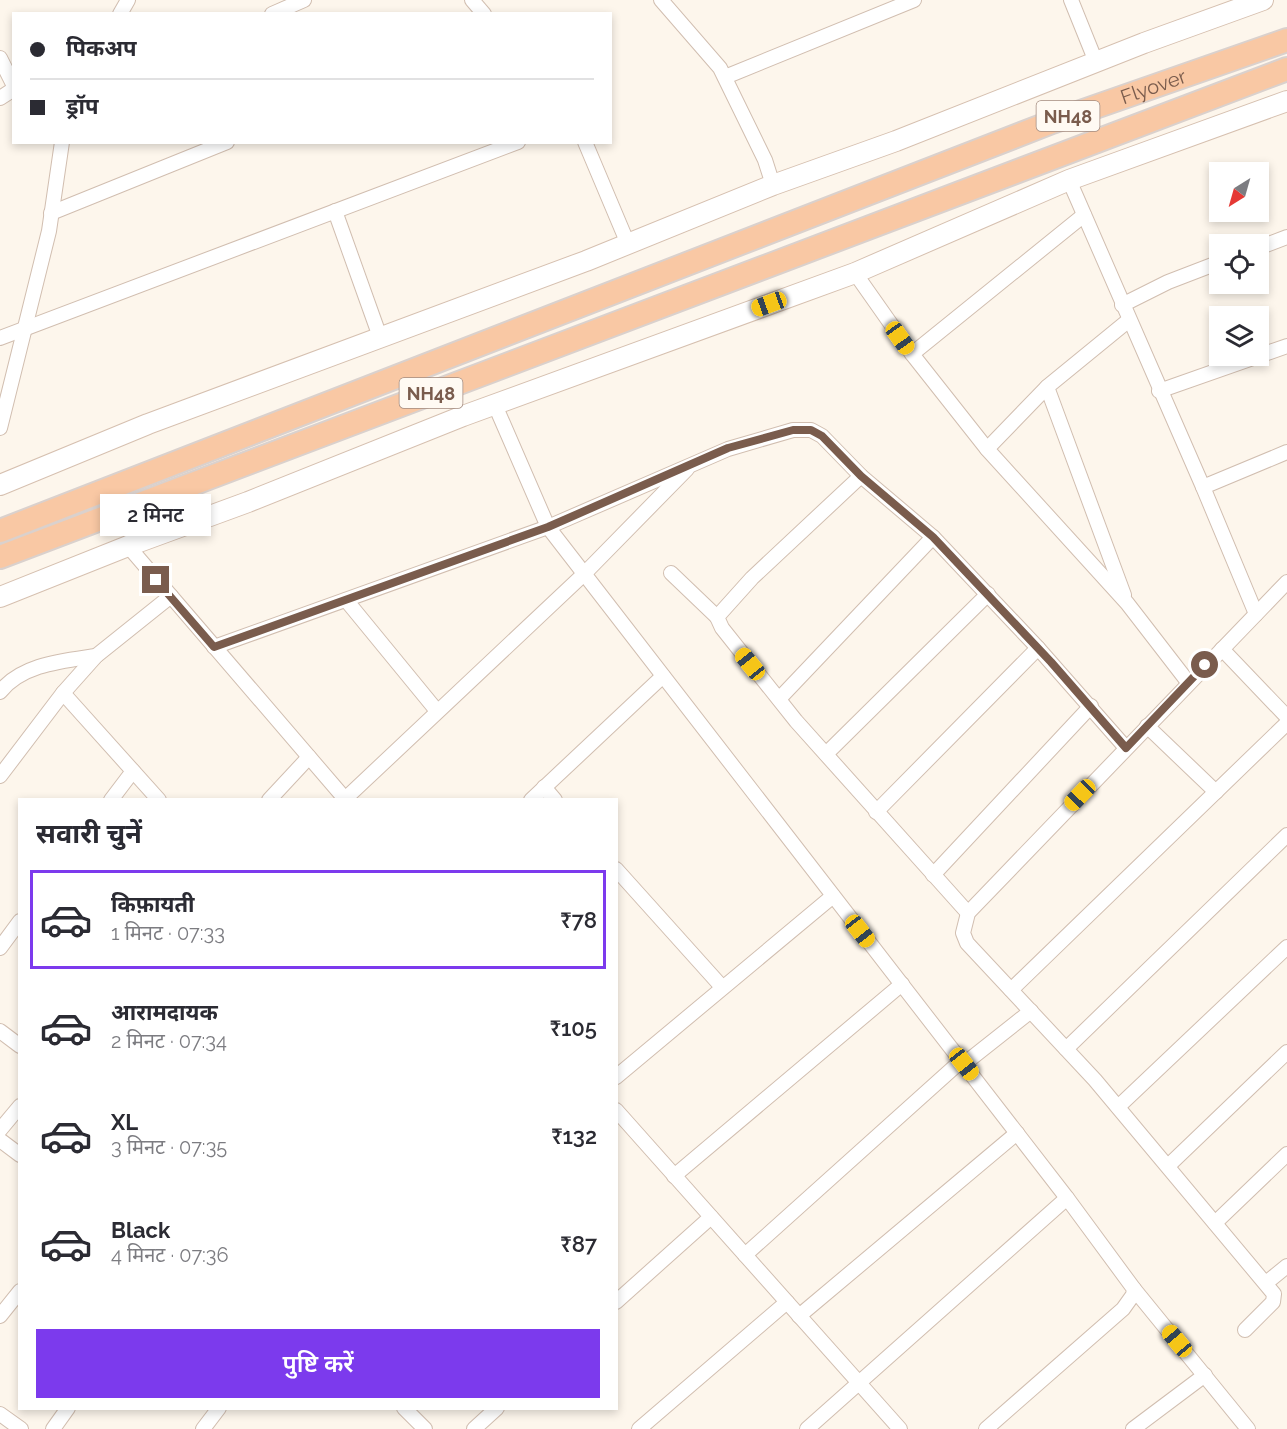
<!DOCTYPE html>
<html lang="hi">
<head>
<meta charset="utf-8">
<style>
  body { margin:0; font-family:Raleway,"Noto Sans Devanagari",sans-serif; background:#f2f2f3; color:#2b2b33; height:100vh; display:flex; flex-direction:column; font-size:22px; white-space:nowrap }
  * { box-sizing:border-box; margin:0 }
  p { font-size:20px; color:#7c7c81 }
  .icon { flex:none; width:33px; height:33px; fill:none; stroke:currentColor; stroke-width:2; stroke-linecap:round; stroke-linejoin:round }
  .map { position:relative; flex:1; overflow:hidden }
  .sheet { position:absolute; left:18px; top:798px; width:600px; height:612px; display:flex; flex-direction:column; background:#fff; border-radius:0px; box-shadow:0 3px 9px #0003 }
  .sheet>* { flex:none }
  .hud { position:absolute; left:12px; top:12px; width:600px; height:132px; border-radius:0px; box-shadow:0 3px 9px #0003; display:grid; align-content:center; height:132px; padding:0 18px; background:#fff }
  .needle { width:39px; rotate:217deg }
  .controls { position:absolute; left:1209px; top:162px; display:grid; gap:12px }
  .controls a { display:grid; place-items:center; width:60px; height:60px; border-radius:0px; background:#fff; box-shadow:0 3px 9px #0003; font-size:30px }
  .end { position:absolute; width:27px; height:27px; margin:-14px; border:8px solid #7a5c4d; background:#fff; box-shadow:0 0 0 3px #fff }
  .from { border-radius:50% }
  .bubble { position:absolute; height:42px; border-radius:0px; background:#fff; box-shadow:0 3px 9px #0003; font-size:20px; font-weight:600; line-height:42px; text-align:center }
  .car { position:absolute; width:18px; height:36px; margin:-18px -9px; border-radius:8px; box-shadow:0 0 4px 2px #0007; background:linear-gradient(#f5c518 24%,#345 0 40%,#f5c518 0 76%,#345 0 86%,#f5c518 0) }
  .hud b { display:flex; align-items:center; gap:21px; height:57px; font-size:22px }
  .hud b+b { border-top:2px solid #e1e1e2 }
  .hud i { width:15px; height:15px; background:#2b2b33 }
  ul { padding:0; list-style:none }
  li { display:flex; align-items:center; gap:18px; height:99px; margin:0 12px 9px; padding:0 6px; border:3px solid transparent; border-radius:0px }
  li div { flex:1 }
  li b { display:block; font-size:22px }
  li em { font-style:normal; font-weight:600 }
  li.selected { border-color:#7c3aed }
  li>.icon { width:54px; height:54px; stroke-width:1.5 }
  h2 { padding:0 18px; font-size:27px; line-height:72px }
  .button { display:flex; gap:12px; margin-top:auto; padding:12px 18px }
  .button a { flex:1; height:69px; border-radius:0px; background:#7c3aed; color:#fff; font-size:24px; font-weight:600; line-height:69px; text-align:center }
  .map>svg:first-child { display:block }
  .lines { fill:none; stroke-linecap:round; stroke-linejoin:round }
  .minor-casing { stroke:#d1beb0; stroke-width:16 }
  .secondary-casing { stroke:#d6c0b0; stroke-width:22 }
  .trunk-casing { stroke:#dad1cd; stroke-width:26 }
  .minor { stroke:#fff; stroke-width:14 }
  .secondary { stroke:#fff; stroke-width:20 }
  .trunk { stroke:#f9c8a4; stroke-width:22 }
  .route { stroke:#7a5c4d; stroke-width:8 }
  .labels { text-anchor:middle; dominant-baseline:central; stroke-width:4.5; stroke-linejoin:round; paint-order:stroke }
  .shield { fill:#fffaf3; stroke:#a28b7f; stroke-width:1.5 }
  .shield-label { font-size:18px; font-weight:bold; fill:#7a5c4d }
  .street-label { font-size:20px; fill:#7a5c4d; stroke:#fffaf3 }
</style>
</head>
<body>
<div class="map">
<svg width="1287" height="1429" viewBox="0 0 1287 1429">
  <rect width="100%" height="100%" fill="#fdf6ec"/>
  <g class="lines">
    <g class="minor-casing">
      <g id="minor">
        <polyline points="472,0 484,14"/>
        <polyline points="661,0 720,68 765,160 773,185"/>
        <polyline points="1071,0 1096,62"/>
        <polyline points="120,14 128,0"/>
        <polyline points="272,14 304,0"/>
        <polyline points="0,58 14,86"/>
        <polyline points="725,77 914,0"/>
        <polyline points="0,98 14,89"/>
        <polyline points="585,142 628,244"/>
        <polyline points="1069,180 1203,487 1287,452"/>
        <polyline points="335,211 380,337"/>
        <polyline points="51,213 227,142"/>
        <polyline points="1084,215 912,354 987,449 1127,603 1188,682"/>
        <polyline points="1258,248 1287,237"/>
        <polyline points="855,273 912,354"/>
        <polyline points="1122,305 1168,282 1220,262"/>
        <polyline points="0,338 518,142"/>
        <polyline points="1159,391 1287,346"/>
        <polyline points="495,405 548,527 1067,1198 1134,1289 1133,1295 1123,1309 986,1429"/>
        <polyline points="0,428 49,231 62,142"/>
        <polyline points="987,449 1047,387"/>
        <polyline points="861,476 752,578 717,617 722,628 796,721 968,913"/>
        <polyline points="1203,487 1256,614"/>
        <polyline points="128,546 346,800"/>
        <polyline points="671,573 717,617"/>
        <polyline points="1124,595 1047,387 1129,320"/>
        <polyline points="346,600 437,711"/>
        <polyline points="214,647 548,527 728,449 793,430 811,430 822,436 861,476 933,537 1038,648 1126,748"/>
        <polyline points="1222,649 1287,717"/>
        <path d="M0,692C22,664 63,661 96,656"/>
        <polyline points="63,693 159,800"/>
        <polyline points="779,699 933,537"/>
        <polyline points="1147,726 1216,792"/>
        <polyline points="826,754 988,594"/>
        <polyline points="0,776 63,693 96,656 171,596"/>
        <polyline points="544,787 555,800"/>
        <polyline points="345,799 584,574 687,469"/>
        <polyline points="111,800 133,771"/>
        <polyline points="269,800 309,757"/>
        <polyline points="531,800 663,676"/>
        <polyline points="876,812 1038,648"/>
        <polyline points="616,869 722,987"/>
        <polyline points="933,875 1091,706"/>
        <polyline points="0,948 20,921"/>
        <polyline points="1011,990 1287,723"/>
        <polyline points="0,1031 20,1046"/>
        <polyline points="1066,1049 1287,835"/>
        <polyline points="964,1064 1031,1011"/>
        <polyline points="616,1077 833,896"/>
        <polyline points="1118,1107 1287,947"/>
        <polyline points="616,1110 900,1429"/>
        <polyline points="0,1130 20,1106"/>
        <polyline points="0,1140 20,1155"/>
        <polyline points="1168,1166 1287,1052"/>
        <polyline points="674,1176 902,984"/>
        <polyline points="1215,1223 1287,1154"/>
        <polyline points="745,1255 961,1061"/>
        <polyline points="1266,1283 1287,1266"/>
        <polyline points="1134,1289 1248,1429"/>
        <polyline points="616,1302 711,1217"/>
        <polyline points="0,1316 20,1291"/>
        <polyline points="799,1316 1017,1133"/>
        <polyline points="1245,1330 1273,1302 1274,1294 1095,1080 967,943 963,933 968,913 1287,582"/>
        <polyline points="404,1408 425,1429"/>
        <polyline points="0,1414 21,1429"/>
        <polyline points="53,1429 68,1408"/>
        <polyline points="203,1429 219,1408"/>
        <polyline points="474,1429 497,1408"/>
        <polyline points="639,1429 787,1302"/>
        <polyline points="807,1429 1067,1198"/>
        <polyline points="1133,1429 1205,1375"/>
      </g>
    </g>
    <g class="secondary-casing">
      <g id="secondary">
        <polyline points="0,485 148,424 586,261 773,185 896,141 1144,43 1263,0"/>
        <polyline points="0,597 128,546 248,502 463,416 855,273 1069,180 1287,101"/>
      </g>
    </g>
    <g class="trunk-casing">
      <g id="trunk">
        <path id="s1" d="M0,531L1052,122L1287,40"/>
        <polyline points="0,557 1287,69"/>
      </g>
    </g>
    <use href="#minor" class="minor"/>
    <use href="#secondary" class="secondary"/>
    <use href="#trunk" class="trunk"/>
  </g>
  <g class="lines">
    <polyline class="route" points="156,580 214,647 548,527 728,448 793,430 811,430 822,436 861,476 933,537 1051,662 1126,748 1205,665"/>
  </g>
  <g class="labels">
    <g class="shield">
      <rect x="1036.5" y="101" width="63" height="30" rx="4.5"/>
      <rect x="399.5" y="378" width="63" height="30" rx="4.5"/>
    </g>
    <g class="shield-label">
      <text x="1068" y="116">NH48</text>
      <text x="431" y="393">NH48</text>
    </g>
    <g class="street-label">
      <text stroke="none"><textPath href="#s1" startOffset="1236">Flyover</textPath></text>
    </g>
  </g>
</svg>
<div class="controls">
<a><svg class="needle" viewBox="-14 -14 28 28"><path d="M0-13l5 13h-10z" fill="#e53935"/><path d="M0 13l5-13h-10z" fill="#7c7c81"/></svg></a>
<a><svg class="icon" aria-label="locate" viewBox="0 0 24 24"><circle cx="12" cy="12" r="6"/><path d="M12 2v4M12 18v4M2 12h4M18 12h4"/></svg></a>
<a><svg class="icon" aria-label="layers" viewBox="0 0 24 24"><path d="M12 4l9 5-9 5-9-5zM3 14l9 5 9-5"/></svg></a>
</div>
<i class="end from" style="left:1205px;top:665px"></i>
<i class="end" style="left:156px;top:580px"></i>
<div class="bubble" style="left:100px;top:494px;width:111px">2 मिनट</div>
<i class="car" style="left:769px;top:304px;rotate:250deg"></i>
<i class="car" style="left:900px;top:338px;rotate:145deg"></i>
<i class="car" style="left:750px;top:664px;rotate:321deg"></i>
<i class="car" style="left:1080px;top:795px;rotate:224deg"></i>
<i class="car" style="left:860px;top:931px;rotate:142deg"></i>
<i class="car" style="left:964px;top:1064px;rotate:142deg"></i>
<i class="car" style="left:1177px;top:1341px;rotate:320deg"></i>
<div class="hud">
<b><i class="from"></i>पिकअप</b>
<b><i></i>ड्रॉप</b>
</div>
<section class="sheet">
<h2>सवारी चुनें</h2>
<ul>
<li class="selected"><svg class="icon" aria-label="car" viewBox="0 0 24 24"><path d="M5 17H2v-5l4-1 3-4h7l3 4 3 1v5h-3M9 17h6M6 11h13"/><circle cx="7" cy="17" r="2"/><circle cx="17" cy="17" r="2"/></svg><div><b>किफ़ायती</b><p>1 मिनट · 07:33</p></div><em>₹78</em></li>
<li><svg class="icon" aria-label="car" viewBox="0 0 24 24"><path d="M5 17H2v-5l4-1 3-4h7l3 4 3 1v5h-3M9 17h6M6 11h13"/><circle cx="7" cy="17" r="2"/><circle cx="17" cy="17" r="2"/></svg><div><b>आरामदायक</b><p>2 मिनट · 07:34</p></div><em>₹105</em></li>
<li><svg class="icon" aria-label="car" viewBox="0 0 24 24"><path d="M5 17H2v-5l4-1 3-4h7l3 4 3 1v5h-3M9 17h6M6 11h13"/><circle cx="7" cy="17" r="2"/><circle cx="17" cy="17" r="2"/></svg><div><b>XL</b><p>3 मिनट · 07:35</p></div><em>₹132</em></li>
<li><svg class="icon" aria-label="car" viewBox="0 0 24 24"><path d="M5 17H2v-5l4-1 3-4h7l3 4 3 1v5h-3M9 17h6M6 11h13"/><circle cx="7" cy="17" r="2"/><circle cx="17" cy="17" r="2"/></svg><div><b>Black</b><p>4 मिनट · 07:36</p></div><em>₹87</em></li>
</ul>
<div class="button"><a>पुष्टि करें</a></div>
</section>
</div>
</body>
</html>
